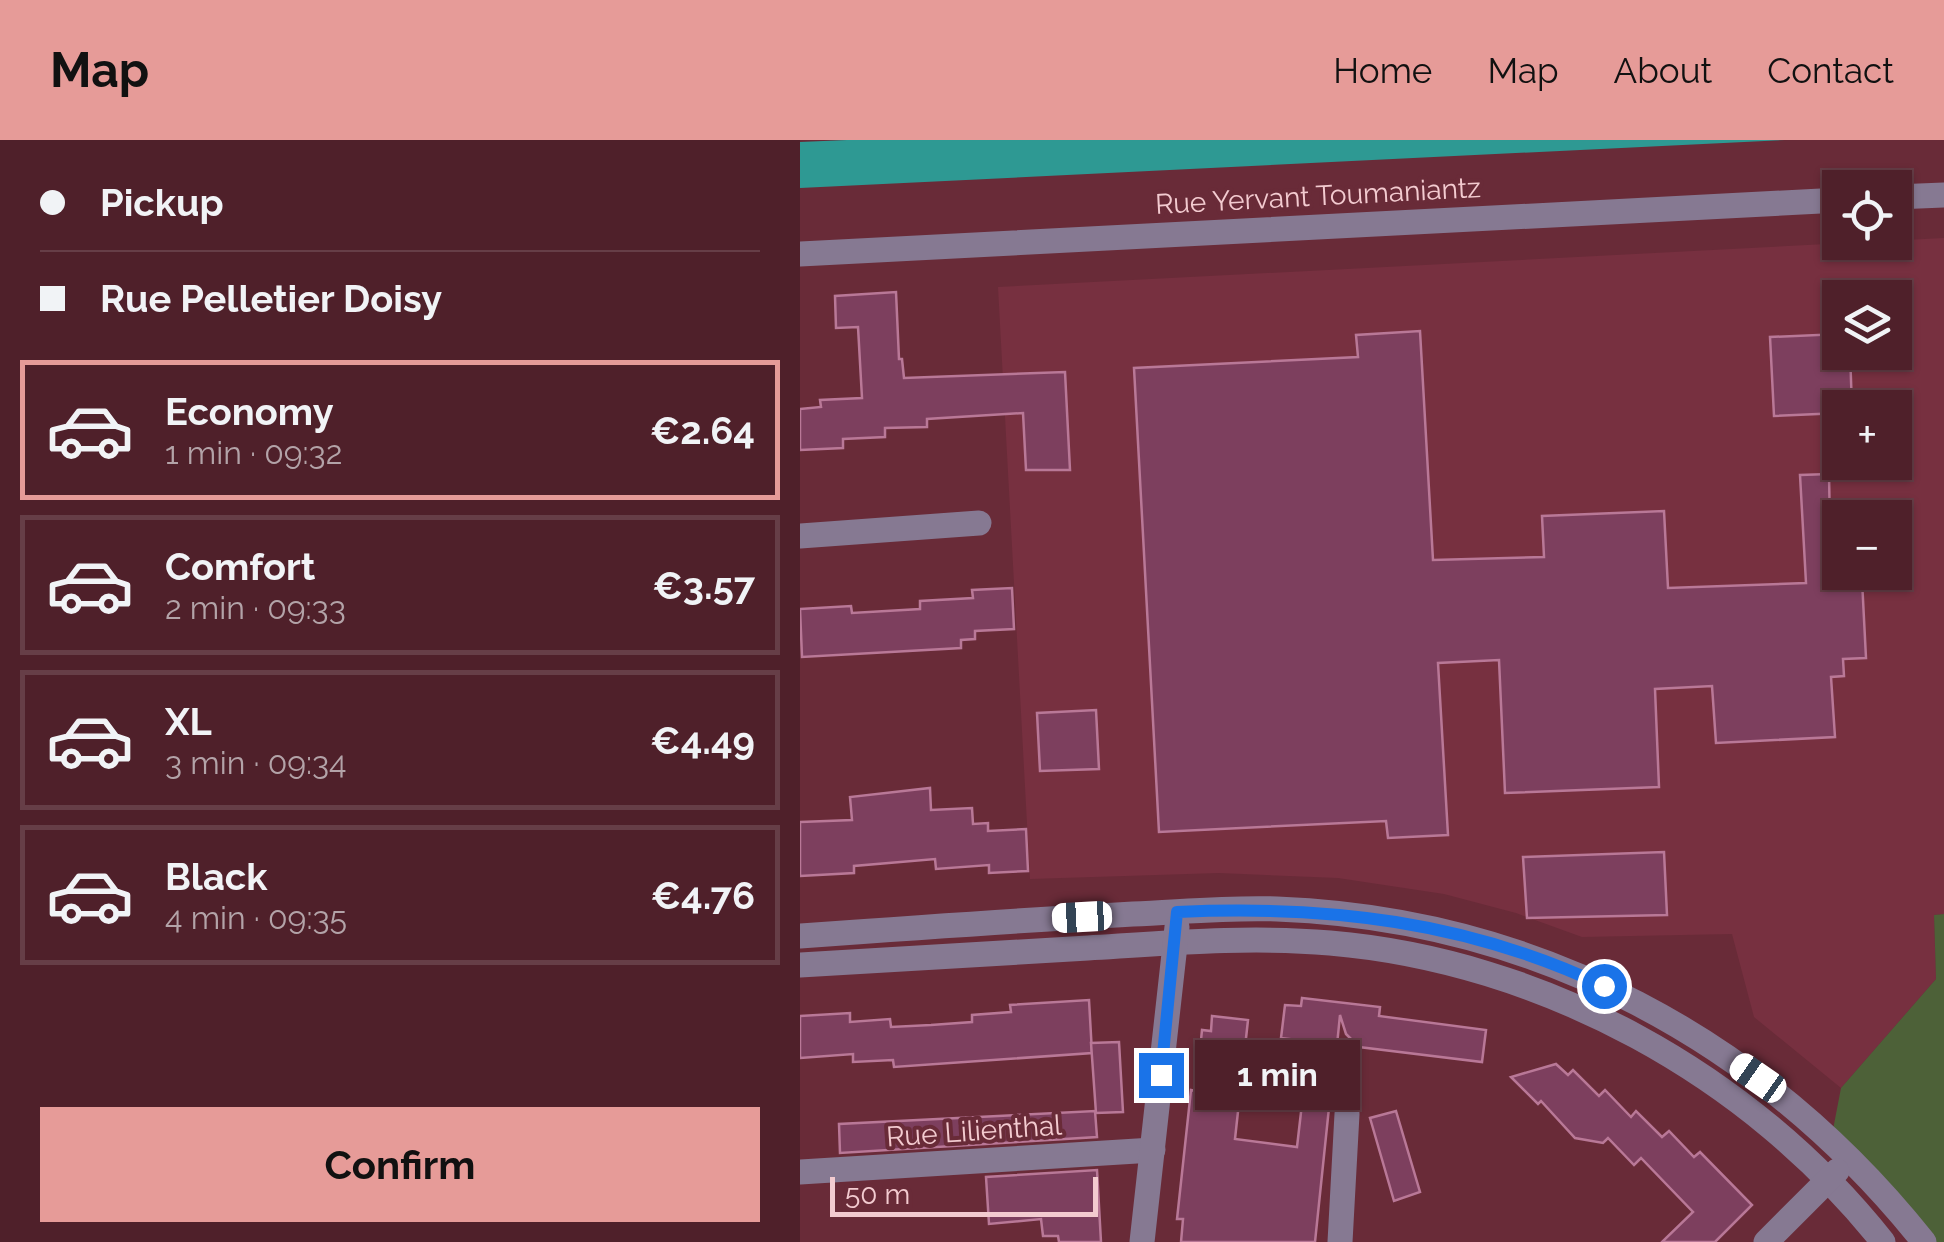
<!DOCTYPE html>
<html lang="en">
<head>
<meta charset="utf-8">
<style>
  body { margin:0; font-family:Raleway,sans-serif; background:#552832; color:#f1f3f6; height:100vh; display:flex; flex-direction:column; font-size:38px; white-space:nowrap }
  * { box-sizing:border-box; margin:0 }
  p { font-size:32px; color:#b3a3a8 }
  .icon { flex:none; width:55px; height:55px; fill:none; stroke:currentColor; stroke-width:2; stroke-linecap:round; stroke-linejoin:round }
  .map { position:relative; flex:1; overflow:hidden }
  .sheet { display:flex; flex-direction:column; background:#4f202a; width:800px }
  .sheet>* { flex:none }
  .guide { display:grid; align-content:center; height:220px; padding:0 40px; background:#4f202a }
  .tools { position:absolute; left:1022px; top:30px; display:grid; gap:20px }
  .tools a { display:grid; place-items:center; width:90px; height:90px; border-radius:0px; background:#4f202a; box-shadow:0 2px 8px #0004,0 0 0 2px #663e47; font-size:50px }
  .scale { position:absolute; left:30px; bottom:25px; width:268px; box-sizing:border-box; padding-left:10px; border:5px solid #f3cbd0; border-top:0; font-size:28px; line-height:35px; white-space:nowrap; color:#f3cbd0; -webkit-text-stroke:8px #692b38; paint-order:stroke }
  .end { position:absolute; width:45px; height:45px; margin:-22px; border:12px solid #1a73e8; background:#fff; box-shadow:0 0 0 5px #fff }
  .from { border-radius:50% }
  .bubble { position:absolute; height:70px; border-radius:0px; background:#4f202a; box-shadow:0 2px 8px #0004,0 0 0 2px #663e47; font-size:32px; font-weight:700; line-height:70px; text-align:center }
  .car { position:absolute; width:30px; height:60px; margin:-30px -15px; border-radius:12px; box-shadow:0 0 8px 2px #0007; background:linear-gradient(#fff 24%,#345 0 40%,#fff 0 76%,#345 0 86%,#fff 0) }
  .guide b { display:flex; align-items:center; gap:35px; height:95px; font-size:38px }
  .guide b+b { border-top:2px solid #663e47 }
  .guide i { width:25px; height:25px; background:#f1f3f6 }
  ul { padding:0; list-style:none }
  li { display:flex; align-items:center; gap:30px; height:140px; margin:0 20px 15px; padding:0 20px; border:5px solid #663e47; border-radius:0px }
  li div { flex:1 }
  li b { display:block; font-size:38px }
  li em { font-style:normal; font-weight:700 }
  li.current { border-color:#e69b98 }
  li>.icon { width:90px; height:90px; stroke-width:1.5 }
  .primary-button { display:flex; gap:20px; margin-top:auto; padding:20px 40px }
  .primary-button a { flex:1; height:115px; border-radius:0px; background:#e69b98; color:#111; font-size:40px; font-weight:700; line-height:115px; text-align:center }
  header { display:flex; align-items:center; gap:60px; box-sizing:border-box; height:140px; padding:0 50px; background:#e69b98; color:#111 }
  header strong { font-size:48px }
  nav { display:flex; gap:55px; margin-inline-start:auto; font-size:35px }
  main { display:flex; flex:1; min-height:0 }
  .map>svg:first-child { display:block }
  .built { fill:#773040; fill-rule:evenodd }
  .green { fill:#4d6138 }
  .water { fill:#2e9993 }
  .building { fill:#7d3f5e; stroke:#b97897; stroke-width:2.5 }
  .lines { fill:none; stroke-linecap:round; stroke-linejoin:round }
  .minor { stroke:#867992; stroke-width:25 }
  .route { stroke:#1a73e8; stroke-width:12 }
  .labels { text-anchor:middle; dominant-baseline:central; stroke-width:8; stroke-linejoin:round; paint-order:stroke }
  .street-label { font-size:28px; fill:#f3cbd0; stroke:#692b38 }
</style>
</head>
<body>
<header>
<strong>Map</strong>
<nav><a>Home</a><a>Map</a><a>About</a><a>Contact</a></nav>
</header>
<main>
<section class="sheet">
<div class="guide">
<b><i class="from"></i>Pickup</b>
<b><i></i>Rue Pelletier Doisy</b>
</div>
<ul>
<li class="current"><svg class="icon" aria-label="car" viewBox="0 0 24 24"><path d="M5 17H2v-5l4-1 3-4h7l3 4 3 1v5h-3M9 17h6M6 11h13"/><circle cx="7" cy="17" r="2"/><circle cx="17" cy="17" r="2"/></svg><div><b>Economy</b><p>1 min · 09:32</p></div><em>€2.64</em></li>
<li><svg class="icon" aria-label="car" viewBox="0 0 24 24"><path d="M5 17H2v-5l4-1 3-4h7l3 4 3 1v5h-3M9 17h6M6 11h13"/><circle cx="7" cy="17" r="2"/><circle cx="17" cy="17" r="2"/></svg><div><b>Comfort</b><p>2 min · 09:33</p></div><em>€3.57</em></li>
<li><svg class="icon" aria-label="car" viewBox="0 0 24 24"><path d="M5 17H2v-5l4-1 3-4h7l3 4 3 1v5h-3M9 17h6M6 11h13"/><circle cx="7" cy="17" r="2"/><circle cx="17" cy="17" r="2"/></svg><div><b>XL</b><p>3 min · 09:34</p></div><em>€4.49</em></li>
<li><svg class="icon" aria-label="car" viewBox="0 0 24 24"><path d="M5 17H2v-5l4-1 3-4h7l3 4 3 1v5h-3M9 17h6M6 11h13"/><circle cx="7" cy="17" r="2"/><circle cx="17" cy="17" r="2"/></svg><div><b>Black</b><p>4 min · 09:35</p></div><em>€4.76</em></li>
</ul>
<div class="primary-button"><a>Confirm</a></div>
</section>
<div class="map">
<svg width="1144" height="1102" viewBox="0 0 1144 1102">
  <rect width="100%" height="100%" fill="#692b38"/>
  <path class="built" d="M1144,98V774L1134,775L1136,839L1041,948L954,877L932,794L782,797L716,773L644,754L538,738L419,733L230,739L198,147ZM1040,158H1095V212H1040ZM1040,268H1095V322H1040ZM1040,378H1095V432H1040Z"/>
  <polygon class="green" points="1144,774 1144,1102 1122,1102 1031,1000 1041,948 1136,839 1134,775"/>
  <polygon class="water" points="47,0 985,0 0,48 0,2"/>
  <g class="building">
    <polygon points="96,152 99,219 102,219 104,238 265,232 270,330 226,330 223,273 127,279 127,287 85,288 85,297 43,299 43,308 0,310 0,269 21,267 20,260 62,258 58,187 36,188 35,156"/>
    <polygon points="620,191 633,420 744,417 742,376 864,371 868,448 1006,443 1000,335 1029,334 1031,441 1062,440 1066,518 1043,519 1044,536 1031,537 1035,597 916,603 912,546 855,549 859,647 705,653 699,520 638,523 648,695 588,698 586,681 359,692 334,228 558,217 556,195"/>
    <polygon points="1040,194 1040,212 1050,212 1052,268 1040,268 1040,273 974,276 970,197"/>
    <polygon points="212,448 214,489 175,491 175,499 161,500 161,508 2,517 0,469 51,466 52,473 120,469 120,461 173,458 172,450"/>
    <polygon points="296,570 299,629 240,631 237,573"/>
    <polygon points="130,648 131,670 172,668 173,684 188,683 188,691 226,689 228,731 189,733 189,725 136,729 135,719 54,726 54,733 0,736 0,682 52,680 50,657"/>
    <polygon points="864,712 867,775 727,778 723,717"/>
    <polygon points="502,858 580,867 579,876 686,890 682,922 559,907 546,894 540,875 537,905 481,898 485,865 501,866"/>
    <polygon points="289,860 292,913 94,927 93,920 53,922 53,914 0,918 0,876 50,873 50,882 90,879 91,887 131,885 172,882 172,875 211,872 210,865"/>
    <polygon points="412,876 448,880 435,999 497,1007 503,955 530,958 515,1102 381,1102 383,1079 377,1079 391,950 396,951 402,890 411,891"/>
    <polygon points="319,902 323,972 296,973 291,903"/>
    <polygon points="756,924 768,935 773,930 799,956 805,950 831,977 836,971 862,997 869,991 894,1017 900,1012 952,1065 915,1102 862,1102 893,1072 841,1018 834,1025 808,998 803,1003 775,998 741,961 738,964 711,937"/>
    <polygon points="295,971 297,997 40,1013 39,984"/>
    <polygon points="596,971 620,1052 594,1061 570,978"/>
    <polygon points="297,1030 301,1102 259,1102 258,1096 243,1096 241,1079 189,1084 186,1037"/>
  </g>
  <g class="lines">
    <g class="minor">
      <polyline points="1095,57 1144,55"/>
      <polyline points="0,114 1040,60"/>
      <polyline points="0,396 179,383"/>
      <path d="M0,796C111,788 222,780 333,774C381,772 430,767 477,769C737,779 963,900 1124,1102"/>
      <path d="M0,825C96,819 192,813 288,808C369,803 449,796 530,803C743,821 951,935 1083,1102"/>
      <polyline points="0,1032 353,1010"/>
      <polyline points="342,1102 377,787"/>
      <polyline points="540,1102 547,974"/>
      <polyline points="966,1102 1037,1031"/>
    </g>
  </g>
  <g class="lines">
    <path class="route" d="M361,935L377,772C527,765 667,781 804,846"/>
  </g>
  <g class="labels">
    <g class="street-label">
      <text transform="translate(518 56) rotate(-3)">Rue Yervant Toumaniantz</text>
      <text transform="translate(174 991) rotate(-4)">Rue Lilienthal</text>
    </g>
  </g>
</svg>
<div class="tools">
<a><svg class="icon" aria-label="locate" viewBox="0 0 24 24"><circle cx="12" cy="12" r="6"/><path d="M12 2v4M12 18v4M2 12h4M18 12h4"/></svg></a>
<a><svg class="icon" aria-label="layers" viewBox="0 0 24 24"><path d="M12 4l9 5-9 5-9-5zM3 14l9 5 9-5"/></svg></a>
<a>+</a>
<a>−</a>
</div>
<div class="scale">50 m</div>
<i class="end from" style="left:804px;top:846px"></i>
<i class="end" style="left:361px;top:935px"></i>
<div class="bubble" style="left:395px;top:900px;width:165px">1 min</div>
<i class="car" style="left:282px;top:777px;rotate:267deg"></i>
<i class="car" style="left:958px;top:938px;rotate:305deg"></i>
</div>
</main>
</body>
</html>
